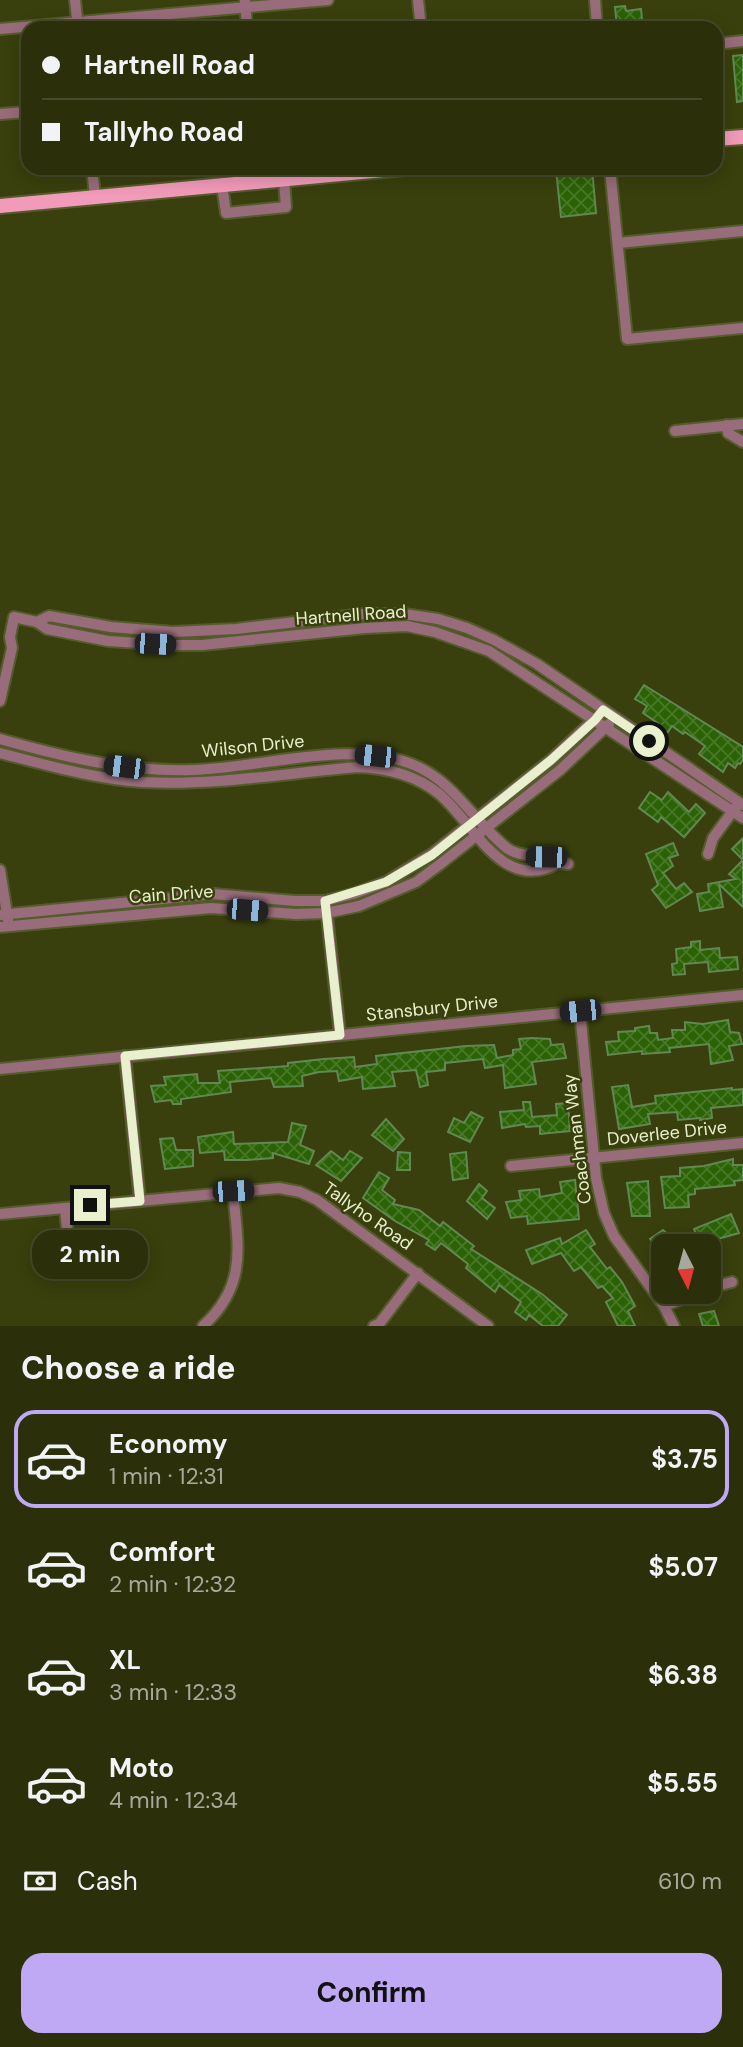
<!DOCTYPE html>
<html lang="en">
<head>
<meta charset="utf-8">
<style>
  body { margin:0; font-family:"DM Sans",sans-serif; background:#373c18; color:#f1f3f6; height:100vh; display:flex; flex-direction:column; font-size:26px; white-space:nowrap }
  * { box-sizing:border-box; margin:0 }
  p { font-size:23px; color:#a6a99c }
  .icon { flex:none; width:38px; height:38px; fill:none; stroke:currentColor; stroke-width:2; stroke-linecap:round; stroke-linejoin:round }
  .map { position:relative; height:1326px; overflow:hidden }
  .sheet { display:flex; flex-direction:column; background:#2b300a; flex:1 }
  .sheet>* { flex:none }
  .banner { position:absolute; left:21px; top:21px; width:702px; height:154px; border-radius:21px; box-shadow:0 4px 18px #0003,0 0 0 2px #474b2b; display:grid; align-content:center; height:154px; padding:0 21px; background:#2b300a }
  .needle { width:46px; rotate:174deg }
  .tools { position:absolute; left:651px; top:1234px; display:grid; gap:14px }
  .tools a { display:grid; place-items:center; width:70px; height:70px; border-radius:14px; background:#2b300a; box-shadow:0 4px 18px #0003,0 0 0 2px #474b2b; font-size:35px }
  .end { position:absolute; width:32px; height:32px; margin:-16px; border:9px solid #e9f0ce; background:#111; box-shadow:0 0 0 4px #111 }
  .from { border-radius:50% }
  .bubble { position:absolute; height:49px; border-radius:21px; background:#2b300a; box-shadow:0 4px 18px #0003,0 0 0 2px #474b2b; font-size:23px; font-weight:700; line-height:49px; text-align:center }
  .car { position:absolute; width:21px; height:42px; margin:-21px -10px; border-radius:9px; box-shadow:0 0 5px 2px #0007; background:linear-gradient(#222 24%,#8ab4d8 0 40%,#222 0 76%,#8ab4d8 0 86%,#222 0) }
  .banner b { display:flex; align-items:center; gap:24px; height:66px; font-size:26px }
  .banner b+b { border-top:2px solid #474b2b }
  .banner i { width:18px; height:18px; background:#f1f3f6 }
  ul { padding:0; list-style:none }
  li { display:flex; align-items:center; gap:21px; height:98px; margin:0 14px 10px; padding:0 7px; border:4px solid transparent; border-radius:21px }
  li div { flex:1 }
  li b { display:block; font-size:26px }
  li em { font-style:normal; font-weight:700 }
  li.current { border-color:#bfa9f4 }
  li>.icon { width:63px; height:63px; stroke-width:1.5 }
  h2 { padding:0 21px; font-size:32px; line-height:84px }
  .pay { display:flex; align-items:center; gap:18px; height:77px; padding:0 21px; font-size:26px }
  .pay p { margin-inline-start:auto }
  .button { display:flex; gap:14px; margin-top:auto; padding:14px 21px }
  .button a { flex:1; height:80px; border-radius:21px; background:#bfa9f4; color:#111; font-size:28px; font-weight:700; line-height:80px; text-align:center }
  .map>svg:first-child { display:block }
  .building { fill:url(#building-cross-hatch); stroke:#618852; stroke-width:2 }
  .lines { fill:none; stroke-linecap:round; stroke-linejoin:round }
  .minor-casing { stroke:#555c2c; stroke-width:14 }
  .major-casing { stroke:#555c2c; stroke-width:18 }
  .minor { stroke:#986c7b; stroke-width:10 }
  .major { stroke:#f29ab9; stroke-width:14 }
  .route { stroke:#e9f0ce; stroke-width:9 }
  .labels { text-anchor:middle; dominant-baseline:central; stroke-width:5; stroke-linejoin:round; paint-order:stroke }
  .street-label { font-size:18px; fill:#e9f0ce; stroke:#39400d }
</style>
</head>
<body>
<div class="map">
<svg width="743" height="1326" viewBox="0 0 743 1326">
  <defs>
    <pattern id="building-cross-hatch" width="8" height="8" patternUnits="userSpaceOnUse" patternTransform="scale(1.75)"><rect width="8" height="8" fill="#2a6205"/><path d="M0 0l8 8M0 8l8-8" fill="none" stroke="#497928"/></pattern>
  </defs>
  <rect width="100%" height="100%" fill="#39400d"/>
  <g class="building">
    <polygon points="625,6 626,11 641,9 643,28 617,28 615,7"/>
    <polygon points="743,55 743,101 737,102 733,56"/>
    <polygon points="592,168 596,213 561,217 556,170"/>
    <polygon points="644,685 743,747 743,760 740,764 738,763 735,768 728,763 723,772 699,754 705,746 685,732 683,734 672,726 665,736 655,729 659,724 643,713 647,706 635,699"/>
    <polygon points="650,792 662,800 668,792 689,812 696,804 705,813 684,837 661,817 658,822 639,808"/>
    <polygon points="743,838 743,907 719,884 723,907 700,911 697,894 709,892 708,884 736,879 729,874 743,860 732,849"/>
    <polygon points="673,843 678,855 669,858 673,866 663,873 676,889 684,883 692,892 666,908 652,890 658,885 646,854"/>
    <polygon points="700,941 700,950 719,948 720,958 737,957 738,969 709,972 708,962 684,964 685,974 673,975 672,964 677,963 676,949 691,947 691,942"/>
    <polygon points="728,1020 730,1032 739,1033 742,1044 729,1046 733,1060 711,1064 709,1044 669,1048 670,1052 642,1054 642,1051 608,1055 606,1042 619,1041 618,1032 635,1031 635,1028 649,1026 650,1033 657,1033 658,1040 673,1038 672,1030 685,1030 685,1022 703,1024"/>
    <polygon points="532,1038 550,1039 551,1045 563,1044 566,1058 532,1062 536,1084 505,1088 503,1065 485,1068 483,1059 445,1063 445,1070 426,1072 428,1085 420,1087 416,1070 392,1072 395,1086 363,1089 362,1077 339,1081 337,1071 319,1072 302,1076 303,1086 274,1087 271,1078 230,1082 231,1092 181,1099 181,1104 173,1104 171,1100 155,1102 151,1086 166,1085 164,1077 197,1074 198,1083 220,1083 218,1071 288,1066 288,1063 324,1059 354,1057 355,1067 377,1064 376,1056 466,1046 494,1045 497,1058 513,1055 513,1050 521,1049 519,1039"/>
    <polygon points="628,1085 632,1107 656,1103 655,1096 732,1088 732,1090 743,1089 743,1105 711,1108 712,1118 700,1120 700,1118 678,1120 677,1112 648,1114 650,1124 619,1129 612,1087"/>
    <polygon points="523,1102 530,1102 532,1117 557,1115 556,1104 568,1103 570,1131 540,1134 540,1126 526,1127 525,1124 502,1128 500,1112 524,1110"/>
    <polygon points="471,1112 483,1118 470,1142 448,1132 454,1118 464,1123"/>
    <polygon points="386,1119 404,1139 393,1151 372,1135"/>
    <polygon points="292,1123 306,1126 300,1145 314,1151 309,1164 273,1153 273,1158 247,1160 225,1160 224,1151 200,1153 198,1137 233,1132 234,1144 288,1142"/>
    <polygon points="173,1138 176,1150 193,1150 193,1166 165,1169 160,1139"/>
    <polygon points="331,1151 343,1160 350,1151 362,1158 341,1181 316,1165"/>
    <polygon points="398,1152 410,1153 410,1170 397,1170"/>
    <polygon points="466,1152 468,1178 453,1180 450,1154"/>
    <polygon points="733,1159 733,1165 743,1165 743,1180 734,1181 735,1185 695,1189 695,1194 688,1195 689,1207 665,1208 661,1177 680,1176 680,1168 704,1166"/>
    <polygon points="379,1172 389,1178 382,1190 395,1200 393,1204 419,1210 440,1226 443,1222 474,1246 471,1249 542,1294 567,1315 558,1326 543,1326 529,1315 526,1320 515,1312 521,1302 499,1285 495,1292 466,1268 468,1264 441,1243 435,1250 426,1244 429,1240 395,1221 363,1198"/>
    <polygon points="575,1180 579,1219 528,1224 527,1216 511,1218 506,1202 521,1200 519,1191 539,1189 540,1197 562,1193 560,1182"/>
    <polygon points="648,1181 650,1216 632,1216 627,1183"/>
    <polygon points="479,1184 487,1191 482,1198 495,1208 487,1219 467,1201"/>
    <polygon points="731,1214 739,1233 714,1240 715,1246 701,1246 694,1229"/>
    <polygon points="586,1230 595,1244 590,1247 607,1269 610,1267 622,1282 635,1306 628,1311 635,1326 618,1326 606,1302 613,1298 602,1286 598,1288 581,1267 574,1271 561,1253 532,1264 526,1250 560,1238 562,1244"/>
    <polygon points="663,1230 681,1246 663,1246 663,1254 650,1239"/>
    <polygon points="714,1311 719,1326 703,1326 699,1314"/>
  </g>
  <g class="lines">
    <g class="minor-casing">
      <g id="minor">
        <polyline points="75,0 78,28"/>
        <polyline points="245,0 247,28"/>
        <polyline points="418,0 421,28"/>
        <polyline points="595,0 597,28"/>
        <polyline points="0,29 328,0"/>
        <polyline points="716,44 743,41"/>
        <polyline points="0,114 28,112"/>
        <polyline points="92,168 95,196"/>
        <polyline points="261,168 262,181"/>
        <polyline points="610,168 627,339 743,328"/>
        <polyline points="222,185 226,213 286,207 284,179"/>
        <polyline points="618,243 743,231"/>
        <polyline points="727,425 728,433 743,442"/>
        <polyline points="675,431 743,424"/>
        <polyline points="37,622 49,616 111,627 173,632 236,629 364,614 404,614 438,619 467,628 494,640 537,664 743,805"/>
        <polyline points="0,701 12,648 10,637 14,617 37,622 47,629 108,641 170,645 202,645 365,628 407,626 435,632 489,651 743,818"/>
        <path d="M0,739C64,757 126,772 193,770C260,768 352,739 414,765C456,783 474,822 508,849C523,858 533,853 546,858C556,861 557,864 568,864"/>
        <path d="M0,753C47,765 94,779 142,782C214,786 286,773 358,767C386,768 415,775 438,793C473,821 501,893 556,864"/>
        <polyline points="708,854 713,838 735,808"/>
        <polyline points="0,870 8,920"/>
        <polyline points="326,906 340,1035"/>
        <polyline points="0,915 213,894 295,901 325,901 353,894 386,882 432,854 551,760 599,715"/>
        <polyline points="0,927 211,908 296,914 326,913 359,906 416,882 439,865 560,770 609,724"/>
        <polyline points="580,1011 596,1178 604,1213 614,1236 664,1306 674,1326"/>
        <polyline points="125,1056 140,1201"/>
        <polyline points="0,1069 743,995"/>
        <polyline points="511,1166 743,1143"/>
        <polyline points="65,1208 71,1270"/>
        <polyline points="0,1214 279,1188 300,1192 317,1200 488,1326"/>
        <polyline points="709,1288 732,1282"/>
        <polyline points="664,1306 700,1292"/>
        <path d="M203,1326C248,1285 238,1246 233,1191"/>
        <polyline points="374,1326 379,1324 418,1273"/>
      </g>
    </g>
    <g class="major-casing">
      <g id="major">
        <polyline points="716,139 743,137"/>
        <polyline points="0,206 404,168"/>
      </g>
    </g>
    <use href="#minor" class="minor"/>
    <use href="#major" class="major"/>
  </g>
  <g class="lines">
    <polyline class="route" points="90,1205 140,1201 125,1056 340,1035 325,901 386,882 432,855 551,760 595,720 603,710 649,741"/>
  </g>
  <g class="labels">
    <g class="street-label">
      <text transform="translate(351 615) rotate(-4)">Hartnell Road</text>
      <text transform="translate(253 746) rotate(-6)">Wilson Drive</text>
      <text transform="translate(171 894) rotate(-4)">Cain Drive</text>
      <text transform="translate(432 1008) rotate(-6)">Stansbury Drive</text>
      <text transform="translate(667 1133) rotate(-6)">Doverlee Drive</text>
      <text transform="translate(577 1139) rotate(-97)">Coachman Way</text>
      <text transform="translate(368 1216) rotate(35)">Tallyho Road</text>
    </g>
  </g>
</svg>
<div class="tools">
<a><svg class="needle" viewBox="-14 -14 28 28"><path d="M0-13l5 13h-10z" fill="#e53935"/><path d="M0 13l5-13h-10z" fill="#a6a99c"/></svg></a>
</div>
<i class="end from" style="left:649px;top:741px"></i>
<i class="end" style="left:90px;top:1205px"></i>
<div class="bubble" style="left:32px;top:1230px;width:116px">2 min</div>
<i class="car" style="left:155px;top:644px;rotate:93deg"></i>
<i class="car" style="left:375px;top:756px;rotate:276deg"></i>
<i class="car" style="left:124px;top:767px;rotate:277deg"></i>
<i class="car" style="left:546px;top:857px;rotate:271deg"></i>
<i class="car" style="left:247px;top:910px;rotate:95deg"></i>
<i class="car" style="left:580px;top:1011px;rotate:264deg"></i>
<i class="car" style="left:233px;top:1191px;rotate:87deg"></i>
<div class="banner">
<b><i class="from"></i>Hartnell Road</b>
<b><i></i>Tallyho Road</b>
</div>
</div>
<section class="sheet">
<h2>Choose a ride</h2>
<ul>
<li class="current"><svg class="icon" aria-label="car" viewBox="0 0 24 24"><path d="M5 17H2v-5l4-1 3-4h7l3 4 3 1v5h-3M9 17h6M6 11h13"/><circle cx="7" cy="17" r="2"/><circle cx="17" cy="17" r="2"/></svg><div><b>Economy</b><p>1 min · 12:31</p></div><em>$3.75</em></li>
<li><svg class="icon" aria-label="car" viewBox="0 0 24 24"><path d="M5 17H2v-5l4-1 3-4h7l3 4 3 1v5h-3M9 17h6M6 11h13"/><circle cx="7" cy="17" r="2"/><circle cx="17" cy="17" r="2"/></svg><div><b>Comfort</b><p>2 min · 12:32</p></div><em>$5.07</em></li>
<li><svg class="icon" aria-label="car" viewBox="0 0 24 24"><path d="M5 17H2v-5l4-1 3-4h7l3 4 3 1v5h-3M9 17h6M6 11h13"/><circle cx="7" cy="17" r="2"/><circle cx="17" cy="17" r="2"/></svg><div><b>XL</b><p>3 min · 12:33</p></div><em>$6.38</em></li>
<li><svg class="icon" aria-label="car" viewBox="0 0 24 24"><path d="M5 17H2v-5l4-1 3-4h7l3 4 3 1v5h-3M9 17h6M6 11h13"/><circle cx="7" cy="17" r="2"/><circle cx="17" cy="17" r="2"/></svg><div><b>Moto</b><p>4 min · 12:34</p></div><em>$5.55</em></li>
</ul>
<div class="pay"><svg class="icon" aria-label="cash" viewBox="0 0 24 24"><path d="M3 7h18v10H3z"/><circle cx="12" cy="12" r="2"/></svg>Cash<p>610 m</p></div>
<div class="button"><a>Confirm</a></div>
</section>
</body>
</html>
